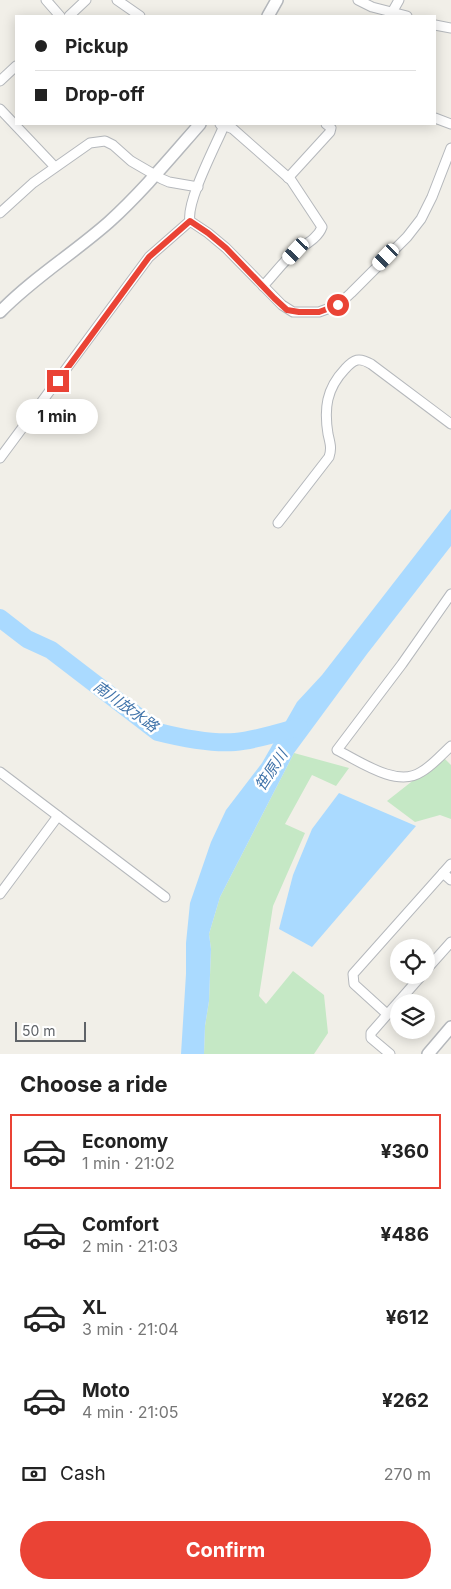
<!DOCTYPE html>
<html lang="en">
<head>
<meta charset="utf-8">
<style>
  body { margin:0; font-family:Inter,"Noto Sans JP",sans-serif; background:#f2f2f2; color:#222; height:100vh; display:flex; flex-direction:column; font-size:19px; white-space:nowrap }
  * { box-sizing:border-box; margin:0 }
  p { font-size:16px; color:#767676 }
  .icon { flex:none; width:28px; height:28px; fill:none; stroke:currentColor; stroke-width:2; stroke-linecap:round; stroke-linejoin:round }
  .map { position:relative; height:1054px; overflow:hidden }
  .side { display:flex; flex-direction:column; background:#fff; flex:1 }
  .side>* { flex:none }
  .hud { position:absolute; left:15px; top:15px; width:421px; height:110px; border-radius:0px; box-shadow:0 2px 12px #0003; display:grid; align-content:center; height:110px; padding:0 20px; background:#fff }
  .buttons { position:absolute; left:390px; top:939px; display:grid; gap:10px }
  .buttons a { display:grid; place-items:center; width:45px; height:45px; border-radius:50%; background:#fff; box-shadow:0 2px 12px #0003; font-size:25px }
  .scale { position:absolute; left:15px; bottom:12px; width:71px; box-sizing:border-box; padding-left:5px; border:2px solid #5f6368; border-top:0; font-size:14px; line-height:18px; white-space:nowrap; color:#5f6368; -webkit-text-stroke:4px #fff; paint-order:stroke }
  .end { position:absolute; width:22px; height:22px; margin:-11px; border:6px solid #ea4335; background:#fff; box-shadow:0 0 0 2px #fff }
  .from { border-radius:50% }
  .bubble { position:absolute; height:35px; border-radius:18px; background:#fff; box-shadow:0 2px 12px #0003; font-size:16px; font-weight:700; line-height:35px; text-align:center }
  .car { position:absolute; width:15px; height:30px; margin:-15px -8px; border-radius:6px; box-shadow:0 0 4px 1px #0007; background:linear-gradient(#fff 24%,#345 0 40%,#fff 0 76%,#345 0 86%,#fff 0) }
  .hud b { display:flex; align-items:center; gap:18px; height:48px; font-size:19px }
  .hud b+b { border-top:1px solid #e0e0e0 }
  .hud i { width:12px; height:12px; background:#222 }
  ul { padding:0; list-style:none }
  li { display:flex; align-items:center; gap:15px; height:75px; margin:0 10px 8px; padding:0 10px; border:2px solid transparent; border-radius:0px }
  li div { flex:1 }
  li b { display:block; font-size:19px }
  li em { font-style:normal; font-weight:700 }
  li.active { border-color:#ea4335 }
  li>.icon { width:45px; height:45px; stroke-width:1.5 }
  h2 { padding:0 20px; font-size:22px; line-height:60px }
  .pay { display:flex; align-items:center; gap:12px; height:55px; padding:0 20px; font-size:19px }
  .pay p { margin-inline-start:auto }
  .cta { display:flex; gap:10px; margin-top:auto; padding:10px 20px }
  .cta a { flex:1; height:58px; border-radius:30px; background:#ea4335; color:#fff; font-size:20px; font-weight:700; line-height:58px; text-align:center }
  .map>svg:first-child { display:block }
  .green { fill:#c5e8c5 }
  .water { fill:#aadaff }
  .lines { fill:none; stroke-linecap:round; stroke-linejoin:round }
  .river { stroke:#aadaff; stroke-width:18 }
  .minor-casing { stroke:#b5b8bc; stroke-width:11 }
  .tertiary-casing { stroke:#b5b8bc; stroke-width:14 }
  .minor { stroke:#fff; stroke-width:9 }
  .tertiary { stroke:#fff; stroke-width:11 }
  .route { stroke:#ea4335; stroke-width:6 }
  .labels { text-anchor:middle; dominant-baseline:central; stroke-width:5; stroke-linejoin:round; paint-order:stroke }
  .water-label { font-size:15px; font-style:italic; fill:#4174aa; stroke:#fff }
</style>
</head>
<body>
<div class="map">
<svg width="451" height="1054" viewBox="0 0 451 1054">
  <rect width="100%" height="100%" fill="#f1efe8"/>
  <g class="green">
    <polygon points="294,753 349,768 336,786 312,775 285,824 305,833 273,906 259,996 266,1004 293,971 324,995 328,1033 314,1054 204,1054 205,1026 209,1001 211,949 209,934 220,897"/>
    <polygon points="443,757 451,765 451,819 440,815 415,822 387,801"/>
  </g>
  <g class="water">
    <polygon points="451,509 451,546 367,654 294,753 220,897 209,934 211,949 209,1001 205,1026 204,1054 181,1054 186,974 186,943 190,903 211,842 226,810 262,763 297,702 322,675"/>
    <polygon points="339,793 416,826 312,947 279,929 293,875 312,829"/>
  </g>
  <g class="lines">
    <path class="river" d="M0,618L27,639L51,650L158,732C182,738 210,744 235,742C256,740 278,733 299,727"/>
    <g class="minor-casing">
      <g id="minor">
        <polyline points="46,0 60,16"/>
        <polyline points="117,0 140,16"/>
        <polyline points="358,0 372,7 407,16"/>
        <polyline points="69,16 86,0"/>
        <polyline points="390,16 399,0"/>
        <polyline points="435,25 451,28"/>
        <polyline points="0,81 16,66"/>
        <polyline points="0,109 55,167"/>
        <polyline points="435,118 451,124"/>
        <path d="M220,124L223,128C215,147 186,202 190,221L208,233L226,248L282,305L293,312H319L338,305L351,293L407,237L421,219L432,197L451,148"/>
        <path d="M223,125L233,129L291,180L322,227C318,238 306,244 296,251C284,260 274,275 263,286"/>
        <polyline points="288,178 330,132 331,128 326,124"/>
        <polyline points="0,213 33,183 90,143 105,141 113,145 131,161 162,179 169,182 198,187"/>
        <polyline points="0,458 149,257 190,221"/>
        <path d="M278,523L329,457C332,448 330,443 328,434C324,409 326,389 345,369C354,359 359,357 371,364L451,424"/>
        <path d="M451,594L402,664L337,750C359,761 397,788 421,772C432,766 441,755 451,746"/>
        <polyline points="0,772 165,897"/>
        <polyline points="443,873 451,880"/>
        <polyline points="0,894 58,816"/>
        <polyline points="426,970 451,942"/>
        <polyline points="387,1014 354,984 353,974 451,864"/>
        <polyline points="390,1054 371,1038 371,1033 422,975"/>
      </g>
    </g>
    <g class="tertiary-casing">
      <g id="tertiary">
        <polyline points="268,16 277,0"/>
        <path d="M0,312C33,278 74,253 109,222C142,192 171,157 200,124"/>
        <polyline points="428,1054 451,1027"/>
      </g>
    </g>
    <use href="#minor" class="minor"/>
    <use href="#tertiary" class="tertiary"/>
  </g>
  <g class="lines">
    <polyline class="route" points="58,381 149,257 190,221 208,233 226,248 274,298 287,310 299,312 319,312 338,305"/>
  </g>
  <g class="labels">
    <g class="water-label">
      <text transform="translate(126 706) rotate(36)">南川放水路</text>
      <text transform="translate(271 770) rotate(-57)">笹原川</text>
    </g>
  </g>
</svg>
<div class="buttons">
<a><svg class="icon" aria-label="locate" viewBox="0 0 24 24"><circle cx="12" cy="12" r="6"/><path d="M12 2v4M12 18v4M2 12h4M18 12h4"/></svg></a>
<a><svg class="icon" aria-label="layers" viewBox="0 0 24 24"><path d="M12 4l9 5-9 5-9-5zM3 14l9 5 9-5"/></svg></a>
</div>
<div class="scale">50 m</div>
<i class="end from" style="left:338px;top:305px"></i>
<i class="end" style="left:58px;top:381px"></i>
<div class="bubble" style="left:16px;top:399px;width:82px">1 min</div>
<i class="car" style="left:296px;top:251px;rotate:223deg"></i>
<i class="car" style="left:386px;top:257px;rotate:224deg"></i>
<div class="hud">
<b><i class="from"></i>Pickup</b>
<b><i></i>Drop-off</b>
</div>
</div>
<section class="side">
<h2>Choose a ride</h2>
<ul>
<li class="active"><svg class="icon" aria-label="car" viewBox="0 0 24 24"><path d="M5 17H2v-5l4-1 3-4h7l3 4 3 1v5h-3M9 17h6M6 11h13"/><circle cx="7" cy="17" r="2"/><circle cx="17" cy="17" r="2"/></svg><div><b>Economy</b><p>1 min · 21:02</p></div><em>¥360</em></li>
<li><svg class="icon" aria-label="car" viewBox="0 0 24 24"><path d="M5 17H2v-5l4-1 3-4h7l3 4 3 1v5h-3M9 17h6M6 11h13"/><circle cx="7" cy="17" r="2"/><circle cx="17" cy="17" r="2"/></svg><div><b>Comfort</b><p>2 min · 21:03</p></div><em>¥486</em></li>
<li><svg class="icon" aria-label="car" viewBox="0 0 24 24"><path d="M5 17H2v-5l4-1 3-4h7l3 4 3 1v5h-3M9 17h6M6 11h13"/><circle cx="7" cy="17" r="2"/><circle cx="17" cy="17" r="2"/></svg><div><b>XL</b><p>3 min · 21:04</p></div><em>¥612</em></li>
<li><svg class="icon" aria-label="car" viewBox="0 0 24 24"><path d="M5 17H2v-5l4-1 3-4h7l3 4 3 1v5h-3M9 17h6M6 11h13"/><circle cx="7" cy="17" r="2"/><circle cx="17" cy="17" r="2"/></svg><div><b>Moto</b><p>4 min · 21:05</p></div><em>¥262</em></li>
</ul>
<div class="pay"><svg class="icon" aria-label="cash" viewBox="0 0 24 24"><path d="M3 7h18v10H3z"/><circle cx="12" cy="12" r="2"/></svg>Cash<p>270 m</p></div>
<div class="cta"><a>Confirm</a></div>
</section>
</body>
</html>
